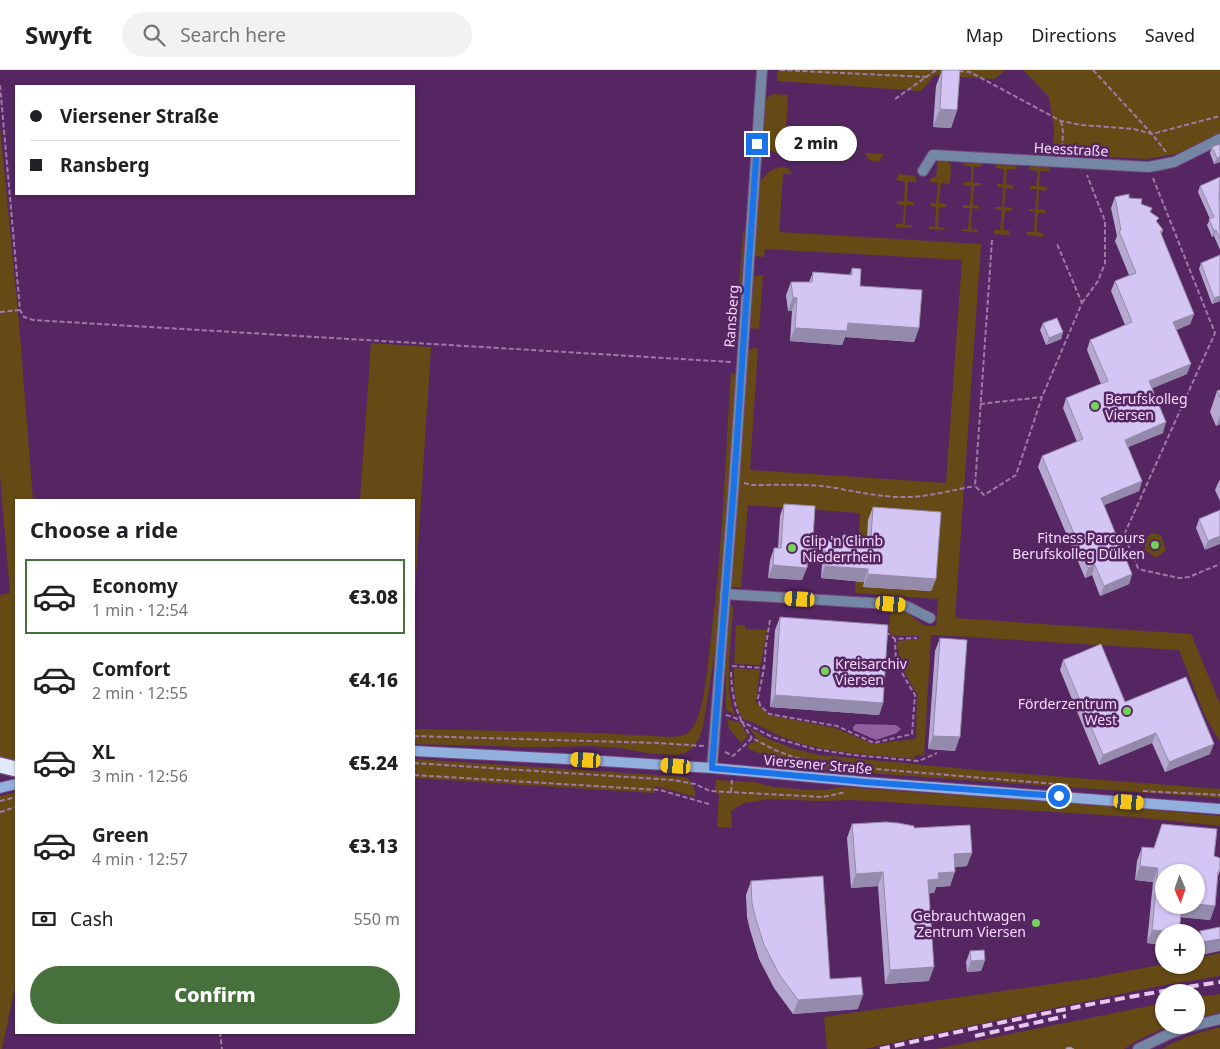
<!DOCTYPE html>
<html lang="en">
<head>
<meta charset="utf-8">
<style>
  body { margin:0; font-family:"Noto Sans",sans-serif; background:#f2f2f2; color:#202124; height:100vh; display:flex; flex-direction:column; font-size:19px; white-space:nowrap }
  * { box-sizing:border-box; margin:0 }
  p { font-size:16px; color:#757577 }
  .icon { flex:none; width:28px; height:28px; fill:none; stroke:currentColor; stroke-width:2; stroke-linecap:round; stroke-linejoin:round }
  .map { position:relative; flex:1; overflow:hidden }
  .drawer { position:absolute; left:15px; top:429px; width:400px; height:535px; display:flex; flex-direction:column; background:#fff; border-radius:0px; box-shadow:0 1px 4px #0004 }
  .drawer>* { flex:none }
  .guide { position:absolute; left:15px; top:15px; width:400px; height:110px; border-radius:0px; box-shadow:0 1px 4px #0004; display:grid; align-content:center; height:110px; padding:0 15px; background:#fff }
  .needle { width:32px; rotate:178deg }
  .tools { position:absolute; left:1155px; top:794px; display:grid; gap:10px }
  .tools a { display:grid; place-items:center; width:50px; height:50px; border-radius:50%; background:#fff; box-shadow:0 1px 4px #0004; font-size:25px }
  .end { position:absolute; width:22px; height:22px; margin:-11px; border:6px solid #1a73e8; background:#fff; box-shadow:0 0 0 2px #fff }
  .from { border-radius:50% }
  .bubble { position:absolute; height:35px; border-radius:18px; background:#fff; box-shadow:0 1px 4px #0004; font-size:16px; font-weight:800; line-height:35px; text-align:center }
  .car { position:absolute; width:15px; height:30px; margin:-15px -8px; border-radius:6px; box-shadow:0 0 4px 1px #0007; background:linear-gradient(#f5c518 24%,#345 0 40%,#f5c518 0 76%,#345 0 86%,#f5c518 0) }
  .guide b { display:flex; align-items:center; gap:18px; height:48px; font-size:19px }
  .guide b+b { border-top:1px solid #e0e0e0 }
  .guide i { width:12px; height:12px; background:#202124 }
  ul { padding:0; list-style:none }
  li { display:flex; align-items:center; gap:15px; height:75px; margin:0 10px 8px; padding:0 5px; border:2px solid transparent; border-radius:0px }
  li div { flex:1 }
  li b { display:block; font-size:19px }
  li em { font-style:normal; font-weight:800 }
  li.on { border-color:#47713c }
  li>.icon { width:45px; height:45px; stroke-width:1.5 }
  h2 { padding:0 15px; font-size:22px; line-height:60px }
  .pay { display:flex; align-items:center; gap:12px; height:55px; padding:0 15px; font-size:19px }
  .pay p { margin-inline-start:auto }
  .primary-button { display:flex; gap:10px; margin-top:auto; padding:10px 15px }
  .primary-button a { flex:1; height:58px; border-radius:30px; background:#47713c; color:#fff; font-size:20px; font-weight:800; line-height:58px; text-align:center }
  header { display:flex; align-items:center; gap:30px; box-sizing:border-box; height:70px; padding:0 25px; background:#fff; border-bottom:1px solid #e0e0e0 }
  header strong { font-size:24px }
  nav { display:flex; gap:28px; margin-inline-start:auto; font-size:18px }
  .search { width:350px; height:45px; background:#f2f2f2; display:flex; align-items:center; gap:12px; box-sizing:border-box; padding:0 18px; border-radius:28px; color:#757577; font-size:19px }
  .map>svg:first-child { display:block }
  .green { fill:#664a15 }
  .water { fill:#925f9f }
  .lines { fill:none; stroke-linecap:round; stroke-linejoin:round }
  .street-casing { stroke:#72467d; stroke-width:12 }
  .secondary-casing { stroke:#72467d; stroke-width:12 }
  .highway-casing { stroke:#72467d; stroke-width:18 }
  .path { stroke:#9f79a9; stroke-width:2; stroke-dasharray:5 2.5; stroke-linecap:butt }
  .street { stroke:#7487a4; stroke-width:10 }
  .secondary { stroke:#92b0de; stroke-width:10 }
  .highway { stroke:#e1eaf9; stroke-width:15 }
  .rail { stroke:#e5c8ed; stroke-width:4; stroke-dasharray:10 5; stroke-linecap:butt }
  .wall { fill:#b5a9d2 }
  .shaded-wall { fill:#948aab }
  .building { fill:#d3c5f4; stroke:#948aab }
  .route { stroke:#1a73e8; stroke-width:6 }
  .poi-dot { fill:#76d25a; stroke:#552661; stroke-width:2 }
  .labels { text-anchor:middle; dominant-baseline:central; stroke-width:5; stroke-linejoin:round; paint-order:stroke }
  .street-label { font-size:14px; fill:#f5dafd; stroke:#552661 }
  .poi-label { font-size:14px; fill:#f5dafd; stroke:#552661; text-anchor:start }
</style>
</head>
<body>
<header>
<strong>Swyft</strong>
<div class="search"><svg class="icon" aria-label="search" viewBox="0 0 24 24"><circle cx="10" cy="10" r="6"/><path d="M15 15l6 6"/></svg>Search here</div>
<nav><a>Map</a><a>Directions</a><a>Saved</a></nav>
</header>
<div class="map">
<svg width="1220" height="979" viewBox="0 0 1220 979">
  <rect width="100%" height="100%" fill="#552661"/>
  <g class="green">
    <polygon points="778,0 1006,0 994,9 935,5 921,21 777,11"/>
    <polygon points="1023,0 1220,0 1220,63 1176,84 1146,89 1053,84 1054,58 1049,27"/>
    <polygon points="773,24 788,25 785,78 794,79 792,84 788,87 785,87 772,81 766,75 763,69 765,29"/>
    <polygon points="0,56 19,253 33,430 16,430 16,693 0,689 0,525 10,523 0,405"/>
    <path d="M806,80L824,81L819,88C813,89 807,87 806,80Z"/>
    <path d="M836,82L854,83L849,90C843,91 837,89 836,82Z"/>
    <path d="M866,83L884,84L879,91C873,92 866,90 866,83Z"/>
    <polygon points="938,89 946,89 951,95 950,114 941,113 939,133 946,134 946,137 939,137 938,157 945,158 945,160 929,159 929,156 935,157 936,137 930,136 930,133 936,133 938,113 929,112 932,107 936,107"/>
    <polygon points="966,90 979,91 983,96 974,97 973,113 981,113 980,116 974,116 973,135 979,136 979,139 972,138 971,159 978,160 978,162 961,161 962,159 968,159 970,138 963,138 963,135 970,135 971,116 964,115 964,112 971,112 971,97 963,95"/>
    <polygon points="997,92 1013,93 1017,99 1007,99 1006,114 1013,115 1013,119 1006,118 1004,137 1012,138 1011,141 1005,141 1003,160 1010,161 1010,165 994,164 994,160 1000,160 1002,140 995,140 995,137 1002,137 1003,117 997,117 997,114 1003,114 1004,99 995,98"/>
    <polygon points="1031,95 1046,95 1049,97 1050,101 1040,101 1039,116 1047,117 1046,121 1039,120 1038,139 1045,140 1045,143 1038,143 1037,162 1044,163 1043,167 1027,165 1027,162 1034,162 1035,142 1029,141 1029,139 1035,139 1037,119 1030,119 1030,116 1036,116 1038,101 1028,100"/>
    <path d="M779,97L788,98L792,104H783L779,162L981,174L955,548L1191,564L1220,634V672L1204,644L1179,580L953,566L931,565L924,686L915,685L914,689C871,684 825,684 785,668C771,663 758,653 743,649C733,636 734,614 734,598L760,600L756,632L769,645L835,658L873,674L916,669L917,624L900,595L897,571L919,569V566H894L889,562L890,544L893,540L904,541L925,556H936L938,529L855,523L860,443L748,435L741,517H732V497L746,305L748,282L750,279L758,278L750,400L946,413L962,190L765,179L764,187L754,186L760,111L770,101Z"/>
    <polygon points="899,104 915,106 917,112 908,112 907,131 914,132 914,135 906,135 905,155 912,155 912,158 896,157 896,154 903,154 904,135 897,134 897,131 904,131 905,112 896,110"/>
    <polygon points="743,161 745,161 736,274 734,281"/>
    <polygon points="763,205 759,259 750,258 753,206"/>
    <polygon points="371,273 431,277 414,538 414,430 360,430"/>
    <path d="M731,303L736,304L720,532L715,582L703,656L699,669L692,678L685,683L678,685L653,684L619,678L590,676L556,677H524L414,674V659L596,663L670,667C683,666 688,666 695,654C705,634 707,598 710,576C722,485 725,394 731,303Z"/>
    <polygon points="1152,463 1161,465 1166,480 1156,488 1145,480 1145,470"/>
    <path d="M730,535H732L733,538C732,570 723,616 735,645L726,640V592Z"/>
    <polygon points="736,555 745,555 745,559 767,560 761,595 734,594"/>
    <polygon points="727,649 740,653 747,665 748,666 741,673 729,658"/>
    <path d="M748,657L768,669L794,679L820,685L975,700L1220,719V728L826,700C799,695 772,690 747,678L750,673L756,672L758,669Z"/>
    <path d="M414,689L686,707C692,712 695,719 696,727L655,716L654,723L414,708Z"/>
    <polygon points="716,710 754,712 774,717 808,720 826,720 841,717 1125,737 1220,746 1220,756 1134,747 853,730 818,731 770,729 744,733 731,741 732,758 717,757 719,724 715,723"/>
    <polygon points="16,722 16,912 2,979 0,979 0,726"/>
    <polygon points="1220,883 1220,906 1164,915 1031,943 865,979 827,979 824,947 1086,909 1164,894 1164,895 1196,895 1196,888"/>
    <polygon points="1220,924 1220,942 1196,949 1196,927"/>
    <path d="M1164,933V955H1175C1157,960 1139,969 1124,979H936Z"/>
    <path d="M1220,957V979H1162C1180,968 1200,962 1220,957Z"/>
  </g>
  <polygon class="water" points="856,654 896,655 901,659 897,663 876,670 853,660 853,657"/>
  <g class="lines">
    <g class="street-casing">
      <g id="street">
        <polyline points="923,101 933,85 1149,97 1174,92 1220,69"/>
        <polyline points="725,524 904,535 930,548"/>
        <polyline points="712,698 734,412 762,0"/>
        <polyline points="1196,955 1220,949"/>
        <polyline points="1138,979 1171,963 1196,955"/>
      </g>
    </g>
    <g class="secondary-casing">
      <g id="secondary">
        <polyline points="414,681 586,690 712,698 865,712 1220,739"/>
        <polyline points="0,718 16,714"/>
      </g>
    </g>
    <g class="highway-casing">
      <polyline id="highway" points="0,695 16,699"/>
    </g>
    <g class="path">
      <polyline points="780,0 927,7"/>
      <polyline points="1093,0 1152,64 1166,82"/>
      <polyline points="959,1 970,2 1061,51 1082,55 1134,59 1152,64 1220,46"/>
      <polyline points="0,15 20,240 24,247 33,250 731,292"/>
      <polyline points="895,29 936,0"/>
      <polyline points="1061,51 1063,62 1062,81"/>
      <polyline points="1153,108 1215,263 1124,465 1138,498 1142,500 1179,508 1189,507 1220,494"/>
      <polyline points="992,170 975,416 984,425 1016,405 1042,327 1082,233 1057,174"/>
      <polyline points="1082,233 1098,211 1105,193 1105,151 1087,105"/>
      <polyline points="0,242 20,240"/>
      <polyline points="980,334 1042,327"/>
      <path d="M744,413L752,415C775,415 799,414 822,416C851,420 880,428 910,427C932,426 953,420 975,416"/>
      <polyline points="770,550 766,575 764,598 758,628 760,635 769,644 837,656 874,673 912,664 915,625 896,593 895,569"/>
      <polyline points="886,562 895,569 917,568"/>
      <polyline points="732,596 764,598"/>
      <path d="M731,602C732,628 736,646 752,668"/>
      <polyline points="726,645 733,647 772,667 814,679 853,685 919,691 937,683"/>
      <polyline points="414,666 659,673 704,676"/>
      <polyline points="725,682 733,686 752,668 775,680 793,687 828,695 1068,715"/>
      <polyline points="414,693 673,710 695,714 710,721 823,727 846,722"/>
      <polyline points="414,705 660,720 709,734"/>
      <polyline points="1143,721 1220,725"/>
      <polyline points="731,722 732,710"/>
      <polyline points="0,731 16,727"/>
      <polyline points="0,742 16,737"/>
      <polyline points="220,962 222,979"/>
    </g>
    <use href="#street" class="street"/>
    <use href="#secondary" class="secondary"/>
    <use href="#highway" class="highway"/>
    <g class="rail">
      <polyline points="975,966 1066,946"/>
      <path d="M880,979C993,954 1105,929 1220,912"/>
    </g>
  </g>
  <g class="wall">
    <polygon points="942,0 960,0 957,40 951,58 933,57 936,16"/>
    <polygon points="1220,74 1220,92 1214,94 1210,83 1212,77"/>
    <polygon points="1220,107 1220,180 1214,166 1212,167 1207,155 1210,149 1198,122 1200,116"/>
    <polygon points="1115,127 1129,128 1141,134 1151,142 1158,153 1163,160 1161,165 1194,244 1190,254 1176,260 1187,304 1152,318 1163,363 1128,377 1142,411 1139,421 1104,435 1132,504 1129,514 1100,526 1092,505 1085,508 1038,397 1042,386 1077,372 1063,338 1066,328 1101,314 1087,280 1090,270 1125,255 1111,221 1115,211 1129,205 1115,171 1117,166 1111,138"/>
    <polygon points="1201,193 1220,231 1212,234 1199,199"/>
    <polygon points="852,198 860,216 919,258 914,272 845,267 842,275 790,271 792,241 788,241 786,225 791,212 809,212 813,202 850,205"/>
    <polygon points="1043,253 1063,262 1061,269 1046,275 1040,260"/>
    <polygon points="1220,320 1220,354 1216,356 1210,342 1217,321"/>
    <polygon points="1220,410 1220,431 1215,420 1219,411"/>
    <polygon points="784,434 813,469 841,471 843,465 867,467 868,450 873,437 936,509 931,521 863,517 864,512 821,508 822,494 807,493 802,510 768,508 770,490 774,478 778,478 780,446"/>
    <polygon points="1220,441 1205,480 1196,458 1199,449"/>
    <polygon points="780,547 883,633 879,645 770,637 775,560"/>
    <polygon points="940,568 955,681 928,679 935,581"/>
    <polygon points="1063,590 1125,632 1210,684 1165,702 1152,673 1099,695 1060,600"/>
    <polygon points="852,754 914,758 967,796 955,797 950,816 936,817 934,823 929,823 929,911 885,914 878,816 851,818 847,768"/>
    <polygon points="1162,754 1214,786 1220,788 1220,801 1218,806 1215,836 1210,850 1181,847 1164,862 1164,875 1147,873 1153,812 1135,810 1137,791 1142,777 1154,778"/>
    <polygon points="751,811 830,909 858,939 793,944 774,918 759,889 750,860 747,847 746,825"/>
    <polygon points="1220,857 1197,886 1196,880 1196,872 1200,861"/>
    <polygon points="970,881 985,890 981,901 967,902 966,892"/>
  </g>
  <g class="shaded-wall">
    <polygon points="940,39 957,40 951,58 933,57"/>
    <polygon points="1220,87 1220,92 1214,94 1217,88"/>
    <polygon points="1216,160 1214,166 1212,167 1214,161"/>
    <polygon points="1220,226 1220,231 1212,234 1214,228"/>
    <polygon points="793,227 797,228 792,241 788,241"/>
    <polygon points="1194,244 1190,254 1170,263 1173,252"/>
    <polygon points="848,253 919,258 914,272 845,267 842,275 790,271 795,258"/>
    <polygon points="1063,262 1061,269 1046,275 1049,268"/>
    <polygon points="1191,294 1187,304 1146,321 1149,311"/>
    <polygon points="1220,345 1220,354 1216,356"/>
    <polygon points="1166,352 1163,363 1121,380 1125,370"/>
    <polygon points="1142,411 1139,421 1097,438 1101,428"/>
    <polygon points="1220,466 1220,474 1205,480 1208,471"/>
    <polygon points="808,480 826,481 822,494 803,493"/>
    <polygon points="773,495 807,498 802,510 768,508"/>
    <polygon points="1095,495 1092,505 1085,508 1088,498"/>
    <polygon points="825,496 868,499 864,512 821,508"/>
    <polygon points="868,504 936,509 931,521 863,517"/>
    <polygon points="1132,504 1129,514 1100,526 1104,516"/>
    <polygon points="775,625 883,633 879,645 770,637"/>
    <polygon points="1156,663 1152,673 1099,695 1103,685"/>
    <polygon points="933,666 960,667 955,681 928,679"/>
    <polygon points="1214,674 1210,684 1165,702 1169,692"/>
    <polygon points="972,783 967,796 949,798 954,784"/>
    <polygon points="1140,796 1158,798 1153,812 1135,810"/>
    <polygon points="883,802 878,816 851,818 856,804"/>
    <polygon points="955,802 950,816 936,817 934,823 923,824 928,810 938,803"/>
    <polygon points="1196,834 1215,836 1210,850 1178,847 1182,835 1196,835"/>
    <polygon points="1152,860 1179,862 1164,862 1164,875 1147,873"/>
    <polygon points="1220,869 1220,881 1197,886 1202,872"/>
    <polygon points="985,890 981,901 967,902 971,891"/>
    <polygon points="934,897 929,911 885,914 890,900"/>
    <polygon points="863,925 858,939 793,944 798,930"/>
  </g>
  <g class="building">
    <polygon points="942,0 960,0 957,40 940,39"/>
    <polygon points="1220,74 1220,87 1217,88 1212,77"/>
    <polygon points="1220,107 1219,126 1220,169 1216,160 1214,161 1209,149 1214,147 1200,116"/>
    <polygon points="1129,124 1129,128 1142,129 1141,134 1152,138 1150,142 1159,148 1156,151 1163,160 1160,161 1194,244 1173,252 1191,294 1149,311 1166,352 1125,370 1142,411 1101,428 1132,504 1104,516 1095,495 1088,498 1042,386 1083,369 1066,328 1108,311 1090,270 1132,252 1115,211 1136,203 1119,161 1121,160 1115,127"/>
    <polygon points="1220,185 1220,226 1214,228 1201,193"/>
    <polygon points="852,198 861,199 860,216 922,220 919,258 848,253 847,261 795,258 797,228 793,227 791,212 812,212 813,202 852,205"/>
    <polygon points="1057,248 1063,262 1049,268 1043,253"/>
    <polygon points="1220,320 1220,328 1217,321"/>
    <polygon points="784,434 815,436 813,469 843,471 843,465 871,467 873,437 941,442 936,509 868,504 868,499 825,496 826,481 808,480 807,498 773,495 774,478 781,478"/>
    <polygon points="1220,440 1220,466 1208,471 1199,449"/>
    <polygon points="780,547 888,555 883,633 775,625"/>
    <polygon points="940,568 967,570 960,667 933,666"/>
    <polygon points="1101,574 1125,632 1186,607 1214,674 1169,692 1156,663 1103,685 1063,590"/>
    <polygon points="886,752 898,753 914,756 914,758 970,755 972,783 954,784 955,802 938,803 939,809 928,810 934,897 890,900 883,802 856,804 852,754"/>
    <polygon points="1162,754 1217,759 1214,786 1220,788 1220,799 1218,802 1215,836 1196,834 1196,802 1164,802 1164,835 1182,835 1179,862 1152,860 1158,798 1140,796 1142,777 1154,778"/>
    <polygon points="823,806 830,909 861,907 863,925 798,930 779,904 764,875 755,846 752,833 751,811"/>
    <polygon points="1220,857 1220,869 1202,872 1200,861"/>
    <polygon points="984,880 985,890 971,891 970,881"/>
    <polygon points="1070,977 1074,979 1066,979 1066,978"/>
  </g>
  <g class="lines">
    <polyline class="route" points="757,74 734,412 712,698 865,712 1059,726"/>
  </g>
  <g class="poi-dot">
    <circle cx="1095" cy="336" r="5"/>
    <circle cx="1155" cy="475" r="5"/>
    <circle cx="792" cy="478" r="5"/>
    <circle cx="825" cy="601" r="5"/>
    <circle cx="1127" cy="641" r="5"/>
    <circle cx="1036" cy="853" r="5"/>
  </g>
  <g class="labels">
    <g class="street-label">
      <text transform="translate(1071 79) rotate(3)">Heesstraße</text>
      <text transform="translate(731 246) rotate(-86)">Ransberg</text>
      <text transform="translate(818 694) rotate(5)">Viersener Straße</text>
    </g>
    <g class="poi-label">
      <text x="1105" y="328">Berufskolleg<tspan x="1105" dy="16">Viersen</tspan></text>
      <text x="1145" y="467" text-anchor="end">Fitness Parcours<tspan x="1145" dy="16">Berufskolleg Dülken</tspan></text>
      <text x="802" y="470">Clip 'n Climb<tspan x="802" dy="16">Niederrhein</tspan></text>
      <text x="835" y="593">Kreisarchiv<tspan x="835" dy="16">Viersen</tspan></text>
      <text x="1117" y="633" text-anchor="end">Förderzentrum<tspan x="1117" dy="16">West</tspan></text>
      <text x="1026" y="845" text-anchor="end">Gebrauchtwagen<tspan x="1026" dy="16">Zentrum Viersen</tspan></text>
    </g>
  </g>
</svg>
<div class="tools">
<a><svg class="needle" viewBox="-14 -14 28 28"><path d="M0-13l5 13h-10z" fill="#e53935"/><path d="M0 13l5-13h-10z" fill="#757577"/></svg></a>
<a>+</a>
<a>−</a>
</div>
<i class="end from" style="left:1059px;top:726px"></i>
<i class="end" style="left:757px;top:74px"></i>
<div class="bubble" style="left:775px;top:56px;width:82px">2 min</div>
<i class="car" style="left:800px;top:529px;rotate:273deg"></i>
<i class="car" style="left:891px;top:534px;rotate:95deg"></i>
<i class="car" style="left:586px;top:690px;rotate:273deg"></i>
<i class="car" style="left:676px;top:696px;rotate:274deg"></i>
<i class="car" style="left:1129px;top:732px;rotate:94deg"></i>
<div class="guide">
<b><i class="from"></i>Viersener Straße</b>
<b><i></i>Ransberg</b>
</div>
<section class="drawer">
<h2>Choose a ride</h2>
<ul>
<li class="on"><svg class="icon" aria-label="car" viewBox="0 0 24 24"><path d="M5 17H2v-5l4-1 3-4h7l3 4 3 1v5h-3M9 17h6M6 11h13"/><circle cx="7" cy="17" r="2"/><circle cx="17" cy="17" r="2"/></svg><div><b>Economy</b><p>1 min · 12:54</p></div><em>€3.08</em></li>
<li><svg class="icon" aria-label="car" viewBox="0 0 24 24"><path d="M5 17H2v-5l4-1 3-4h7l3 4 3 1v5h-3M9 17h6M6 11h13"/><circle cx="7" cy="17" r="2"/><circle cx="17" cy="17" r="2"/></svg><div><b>Comfort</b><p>2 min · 12:55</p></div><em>€4.16</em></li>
<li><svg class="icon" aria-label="car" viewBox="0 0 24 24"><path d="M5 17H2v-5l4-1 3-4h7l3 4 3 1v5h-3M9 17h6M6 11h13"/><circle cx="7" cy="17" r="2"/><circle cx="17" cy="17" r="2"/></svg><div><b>XL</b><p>3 min · 12:56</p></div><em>€5.24</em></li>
<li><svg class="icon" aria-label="car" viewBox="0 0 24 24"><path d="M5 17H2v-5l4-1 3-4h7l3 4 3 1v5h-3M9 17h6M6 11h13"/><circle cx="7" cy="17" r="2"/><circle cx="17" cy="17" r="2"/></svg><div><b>Green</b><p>4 min · 12:57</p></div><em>€3.13</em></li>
</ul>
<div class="pay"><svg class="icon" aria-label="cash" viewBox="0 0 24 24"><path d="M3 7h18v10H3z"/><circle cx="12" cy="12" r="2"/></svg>Cash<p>550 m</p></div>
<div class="primary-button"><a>Confirm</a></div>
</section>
</div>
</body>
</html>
